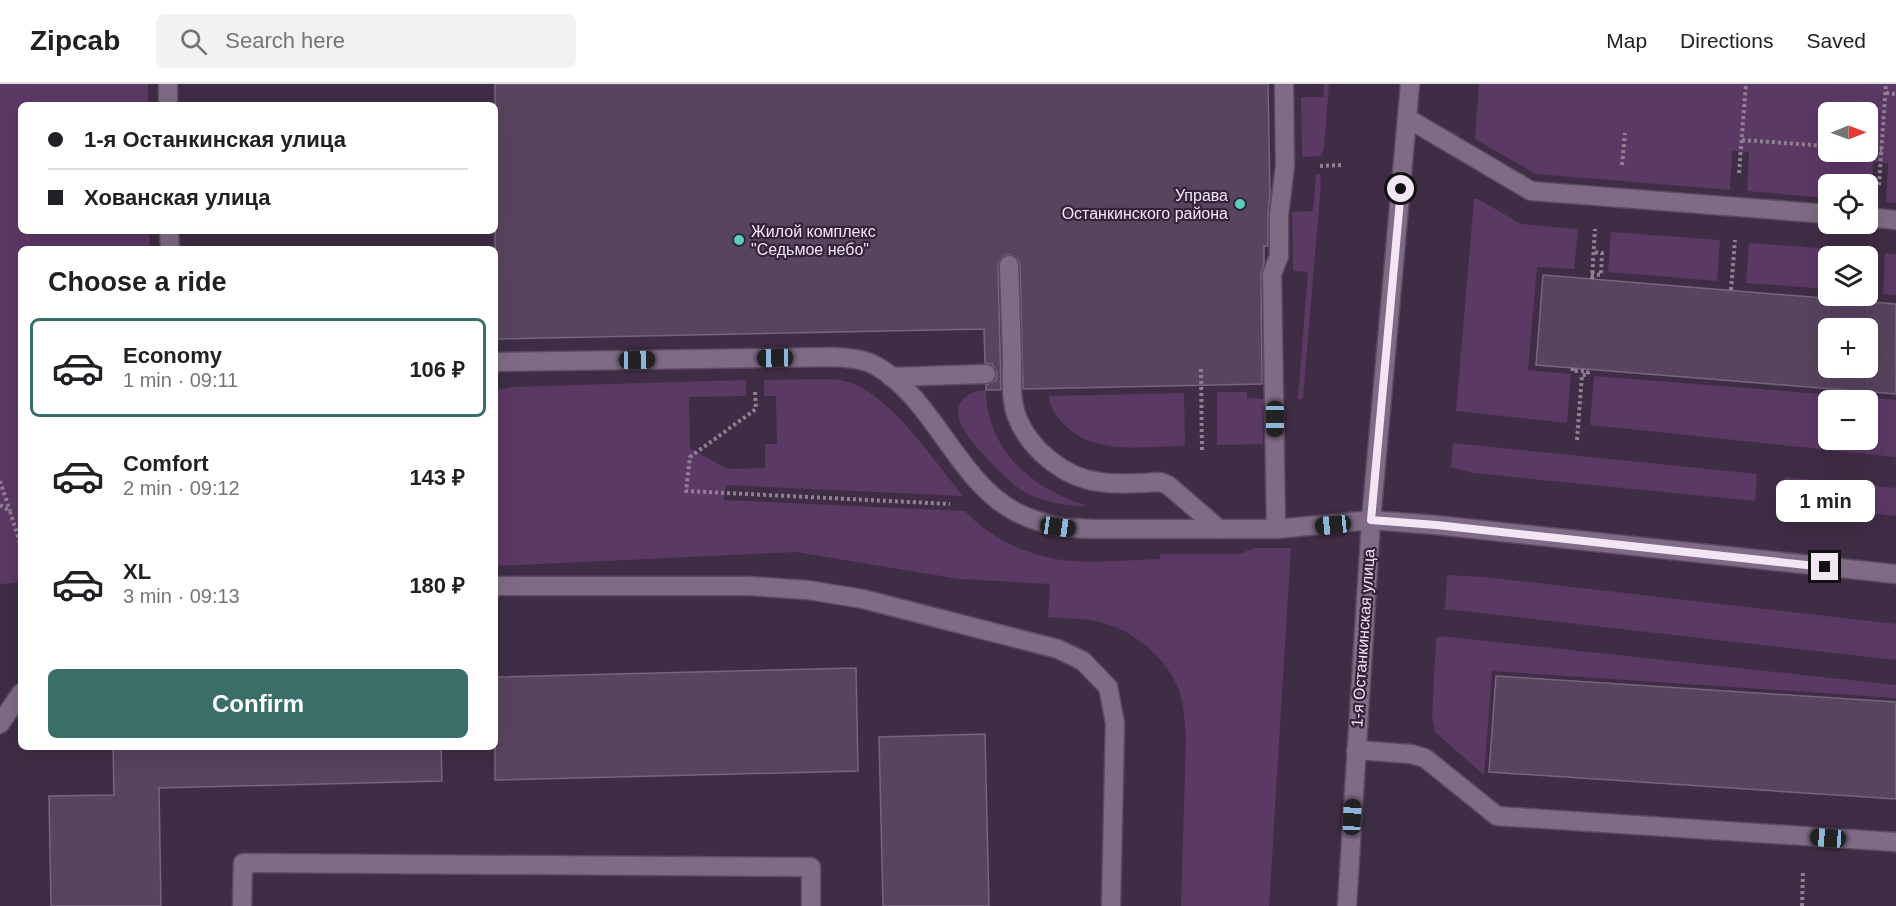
<!DOCTYPE html>
<html lang="en">
<head>
<meta charset="utf-8">
<style>
  body { margin:0; font-family:Arial,sans-serif; background:#f2f2f2; color:#202124; height:100vh; display:flex; flex-direction:column; font-size:22px; white-space:nowrap }
  * { box-sizing:border-box; margin:0 }
  p { font-size:20px; color:#757577 }
  .icon { flex:none; width:33px; height:33px; fill:none; stroke:currentColor; stroke-width:2; stroke-linecap:round; stroke-linejoin:round }
  .map { position:relative; flex:1; overflow:hidden }
  .sheet { position:absolute; left:18px; top:162px; width:480px; height:504px; display:flex; flex-direction:column; background:#fff; border-radius:9px; box-shadow:0 6px 24px #0002 }
  .sheet>* { flex:none }
  .hud { position:absolute; left:18px; top:18px; width:480px; height:132px; border-radius:9px; box-shadow:0 6px 24px #0002; display:grid; align-content:center; height:132px; padding:0 30px; background:#fff }
  .needle { width:39px; rotate:89deg }
  .fabs { position:absolute; left:1818px; top:18px; display:grid; gap:12px }
  .fabs a { display:grid; place-items:center; width:60px; height:60px; border-radius:9px; background:#fff; box-shadow:0 6px 24px #0002; font-size:30px }
  .end { position:absolute; width:27px; height:27px; margin:-14px; border:8px solid #f2e6f5; background:#111; box-shadow:0 0 0 3px #111 }
  .from { border-radius:50% }
  .bubble { position:absolute; height:42px; border-radius:9px; background:#fff; box-shadow:0 6px 24px #0002; font-size:20px; font-weight:700; line-height:42px; text-align:center }
  .car { position:absolute; width:18px; height:36px; margin:-18px -9px; border-radius:8px; box-shadow:0 0 4px 2px #0007; background:linear-gradient(#222 24%,#8ab4d8 0 40%,#222 0 76%,#8ab4d8 0 86%,#222 0) }
  .hud b { display:flex; align-items:center; gap:21px; height:57px; font-size:22px }
  .hud b+b { border-top:2px solid #e0e0e0 }
  .hud i { width:15px; height:15px; background:#202124 }
  ul { padding:0; list-style:none }
  li { display:flex; align-items:center; gap:18px; height:99px; margin:0 12px 9px; padding:0 18px; border:3px solid transparent; border-radius:9px }
  li div { flex:1 }
  li b { display:block; font-size:22px }
  li em { font-style:normal; font-weight:700 }
  li.selected { border-color:#3a6f69 }
  li>.icon { width:54px; height:54px; stroke-width:1.5 }
  h2 { padding:0 30px; font-size:27px; line-height:72px }
  .primary-button { display:flex; gap:12px; margin-top:auto; padding:12px 30px }
  .primary-button a { flex:1; height:69px; border-radius:9px; background:#3a6f69; color:#fff; font-size:24px; font-weight:700; line-height:69px; text-align:center }
  header { display:flex; align-items:center; gap:36px; box-sizing:border-box; height:84px; padding:0 30px; background:#fff; border-bottom:2px solid #e0e0e0 }
  header strong { font-size:28px }
  nav { display:flex; gap:33px; margin-inline-start:auto; font-size:21px }
  .search { width:420px; height:54px; background:#f2f2f2; display:flex; align-items:center; gap:15px; box-sizing:border-box; padding:0 21px; border-radius:9px; color:#757577; font-size:22px }
  .map>svg:first-child { display:block }
  .green { fill:#5b3965; fill-rule:evenodd }
  .building { fill:#58445e; stroke:#78647f; stroke-width:1.5; fill-rule:evenodd }
  .lines { fill:none; stroke-linecap:round; stroke-linejoin:round }
  .service-casing { stroke:#5b4b60; stroke-width:21 }
  .minor-casing { stroke:#5b4b60; stroke-width:21 }
  .tertiary-casing { stroke:#5b4b60; stroke-width:21 }
  .path { stroke:#908094; stroke-width:4; stroke-dasharray:3 3; stroke-linecap:butt }
  .service { stroke:#806b86; stroke-width:18 }
  .minor { stroke:#806b86; stroke-width:18 }
  .tertiary { stroke:#806b86; stroke-width:18 }
  .route { stroke:#f2e6f5; stroke-width:8 }
  .poi-dot { fill:#5acebd; stroke:#35233a; stroke-width:2 }
  .labels { text-anchor:middle; dominant-baseline:central; stroke-width:4.5; stroke-linejoin:round; paint-order:stroke }
  .poi-label { font-size:16px; fill:#f2e6f5; stroke:#35233a; text-anchor:end }
  .street-label { font-size:16px; fill:#f2e6f5; stroke:#35233a }
</style>
</head>
<body>
<header>
<strong>Zipcab</strong>
<div class="search"><svg class="icon" aria-label="search" viewBox="0 0 24 24"><circle cx="10" cy="10" r="6"/><path d="M15 15l6 6"/></svg>Search here</div>
<nav><a>Map</a><a>Directions</a><a>Saved</a></nav>
</header>
<div class="map">
<svg width="1896" height="822" viewBox="0 0 1896 822">
  <rect width="100%" height="100%" fill="#3f2d45"/>
  <g class="green">
    <polygon points="0,0 148,0 148,21 21,21 21,147 149,147 150,165 21,165 21,495 16,499 0,500"/>
    <polygon points="1324,0 1329,0 1324,63 1321,72 1302,73 1301,13 1323,13"/>
    <path d="M1479,0H1896V119L1886,118L1888,79L1873,78L1870,117H1868V100H1828V114L1747,107L1749,68L1732,67L1730,106L1536,90L1475,55ZM1828,28H1868V68H1828Z"/>
    <polygon points="1316,90 1320,90 1321,100 1303,314 1299,316 1298,314 1308,188 1293,187 1292,128 1313,127"/>
    <polygon points="1474,115 1478,115 1521,140 1578,145 1574,185 1537,183 1528,286 1571,290 1567,339 1456,327"/>
    <polygon points="1611,148 1720,156 1717,197 1608,188"/>
    <polygon points="1749,159 1862,167 1862,172 1828,172 1828,205 1746,199"/>
    <polygon points="1885,169 1896,170 1896,211 1883,210"/>
    <path d="M1594,292L1896,316V373L1590,341ZM1828,316H1868V356H1828Z"/>
    <path d="M824,295C835,295 846,296 856,301C895,318 936,379 963,412L726,401L724,416L965,427C990,455 1034,475 1072,477C1101,479 1130,476 1160,475V470H1240L1254,464H1291L1269,822H1181L1186,652C1184,635 1184,617 1177,601C1163,571 1132,546 1100,538C1083,534 1065,535 1048,533L1050,500L959,495L796,468L495,482V306L512,303L746,296V312L689,313L690,364L727,385L765,384V360H777L776,312H764V296Z"/>
    <path d="M986,306C987,366 1032,406 1088,422C1066,422 1043,418 1024,408C1009,399 962,352 959,335C955,316 969,307 986,306Z"/>
    <polygon points="1217,308 1247,308 1247,314 1264,315 1263,360 1217,361"/>
    <path d="M1184,309L1185,362C1144,362 1091,373 1061,337C1055,330 1050,322 1049,312Z"/>
    <polygon points="1453,359 1757,390 1755,417 1472,389 1451,383"/>
    <polygon points="1785,393 1896,404 1896,432 1782,420"/>
    <polygon points="1447,491 1484,493 1896,540 1896,576 1445,525"/>
    <polygon points="1440,552 1896,601 1896,614 1492,587 1484,691 1435,648 1432,632 1436,555"/>
  </g>
  <g class="building">
    <polygon points="495,0 1268,0 1270,109 1268,131 1268,162 1264,162 1264,179 1261,190 1262,300 1023,305 1020,181 1018,175 1009,170 1003,172 998,181 1001,306 986,306 986,301 996,296 997,289 992,280 985,279 984,245 495,255"/>
    <path d="M1543,191L1896,220V310L1536,281ZM1828,244H1868V284H1828Z"/>
    <polygon points="856,584 858,687 495,696 495,593"/>
    <polygon points="1496,592 1896,618 1896,715 1489,688"/>
    <polygon points="985,650 989,822 883,822 879,653"/>
    <polygon points="113,663 441,663 442,697 159,704 161,822 51,822 49,712 114,711"/>
  </g>
  <g class="lines">
    <g class="service-casing">
      <g id="service">
        <polyline points="168,0 168,21"/>
        <polyline points="1407,34 1531,107 1828,130"/>
        <polyline points="1868,133 1896,136"/>
        <polyline points="169,147 170,165"/>
        <path d="M1009,181C1010,212 1011,243 1012,273C1012,293 1010,314 1017,333C1030,366 1065,394 1100,398C1119,401 1141,399 1160,398L1168,401L1219,445H1276L1371,436"/>
        <path d="M495,278L834,273C849,274 865,275 878,283C934,316 958,398 1016,428C1055,448 1090,445 1132,445C1161,445 1190,445 1219,445"/>
        <polyline points="891,293 986,290"/>
        <polyline points="1276,445 1272,190 1279,172 1279,131 1285,82 1284,0"/>
        <polyline points="495,502 749,502 808,506 863,515 1058,565 1083,577 1108,603 1115,639 1111,822"/>
        <polyline points="0,640 21,609"/>
        <polyline points="1356,666 1411,670 1425,674 1497,732 1896,758"/>
        <polyline points="242,822 243,779 811,783 811,822"/>
      </g>
    </g>
    <g class="minor-casing">
      <polyline id="minor" points="1371,436 1436,441 1896,490"/>
    </g>
    <g class="tertiary-casing">
      <polyline id="tertiary" points="1347,822 1371,436 1410,0"/>
    </g>
    <g class="path">
      <polyline points="1886,9 1896,10"/>
      <polyline points="1742,56 1828,62"/>
      <polyline points="1868,65 1882,66"/>
      <polyline points="1622,81 1625,49"/>
      <polyline points="1320,82 1343,81"/>
      <polyline points="1739,89 1746,0"/>
      <polyline points="1879,101 1886,0"/>
      <polyline points="1591,190 1601,191 1602,169 1593,168"/>
      <polyline points="1592,195 1595,145"/>
      <polyline points="1731,206 1735,156"/>
      <polyline points="1871,217 1874,168"/>
      <polyline points="1573,284 1572,287 1588,287"/>
      <polyline points="1201,285 1202,368"/>
      <polyline points="755,308 756,325 690,373 686,407 950,420"/>
      <polyline points="1577,356 1582,291 1588,291 1588,287"/>
      <polyline points="0,397 10,427"/>
      <polyline points="0,421 10,427 21,463"/>
      <polyline points="1802,822 1803,786"/>
    </g>
    <use href="#service" class="service"/>
    <use href="#minor" class="minor"/>
    <use href="#tertiary" class="tertiary"/>
  </g>
  <g class="lines">
    <polyline class="route" points="1401,105 1371,436 1436,441 1825,483"/>
  </g>
  <g class="poi-dot">
    <circle cx="1240" cy="120" r="6"/>
    <circle cx="739" cy="156" r="6"/>
  </g>
  <g class="labels">
    <g class="poi-label">
      <text x="1228" y="111">Управа<tspan x="1228" dy="18">Останкинского района</tspan></text>
      <text x="751" y="147" text-anchor="start">Жилой комплекс<tspan x="751" dy="18">"Седьмое небо"</tspan></text>
    </g>
    <g class="street-label">
      <text transform="translate(1363 554) rotate(-86)">1-я Останкинская улица</text>
    </g>
  </g>
</svg>
<div class="fabs">
<a><svg class="needle" viewBox="-14 -14 28 28"><path d="M0-13l5 13h-10z" fill="#e53935"/><path d="M0 13l5-13h-10z" fill="#757577"/></svg></a>
<a><svg class="icon" aria-label="locate" viewBox="0 0 24 24"><circle cx="12" cy="12" r="6"/><path d="M12 2v4M12 18v4M2 12h4M18 12h4"/></svg></a>
<a><svg class="icon" aria-label="layers" viewBox="0 0 24 24"><path d="M12 4l9 5-9 5-9-5zM3 14l9 5 9-5"/></svg></a>
<a>+</a>
<a>−</a>
</div>
<i class="end from" style="left:1401px;top:105px"></i>
<i class="end" style="left:1825px;top:483px"></i>
<div class="bubble" style="left:1776px;top:396px;width:99px">1 min</div>
<i class="car" style="left:775px;top:274px;rotate:269deg"></i>
<i class="car" style="left:637px;top:276px;rotate:89deg"></i>
<i class="car" style="left:1275px;top:335px;rotate:180deg"></i>
<i class="car" style="left:1333px;top:441px;rotate:264deg"></i>
<i class="car" style="left:1058px;top:443px;rotate:98deg"></i>
<i class="car" style="left:1352px;top:733px;rotate:3deg"></i>
<i class="car" style="left:1828px;top:754px;rotate:274deg"></i>
<div class="hud">
<b><i class="from"></i>1-я Останкинская улица</b>
<b><i></i>Хованская улица</b>
</div>
<section class="sheet">
<h2>Choose a ride</h2>
<ul>
<li class="selected"><svg class="icon" aria-label="car" viewBox="0 0 24 24"><path d="M5 17H2v-5l4-1 3-4h7l3 4 3 1v5h-3M9 17h6M6 11h13"/><circle cx="7" cy="17" r="2"/><circle cx="17" cy="17" r="2"/></svg><div><b>Economy</b><p>1 min · 09:11</p></div><em>106 ₽</em></li>
<li><svg class="icon" aria-label="car" viewBox="0 0 24 24"><path d="M5 17H2v-5l4-1 3-4h7l3 4 3 1v5h-3M9 17h6M6 11h13"/><circle cx="7" cy="17" r="2"/><circle cx="17" cy="17" r="2"/></svg><div><b>Comfort</b><p>2 min · 09:12</p></div><em>143 ₽</em></li>
<li><svg class="icon" aria-label="car" viewBox="0 0 24 24"><path d="M5 17H2v-5l4-1 3-4h7l3 4 3 1v5h-3M9 17h6M6 11h13"/><circle cx="7" cy="17" r="2"/><circle cx="17" cy="17" r="2"/></svg><div><b>XL</b><p>3 min · 09:13</p></div><em>180 ₽</em></li>
</ul>
<div class="primary-button"><a>Confirm</a></div>
</section>
</div>
</body>
</html>
